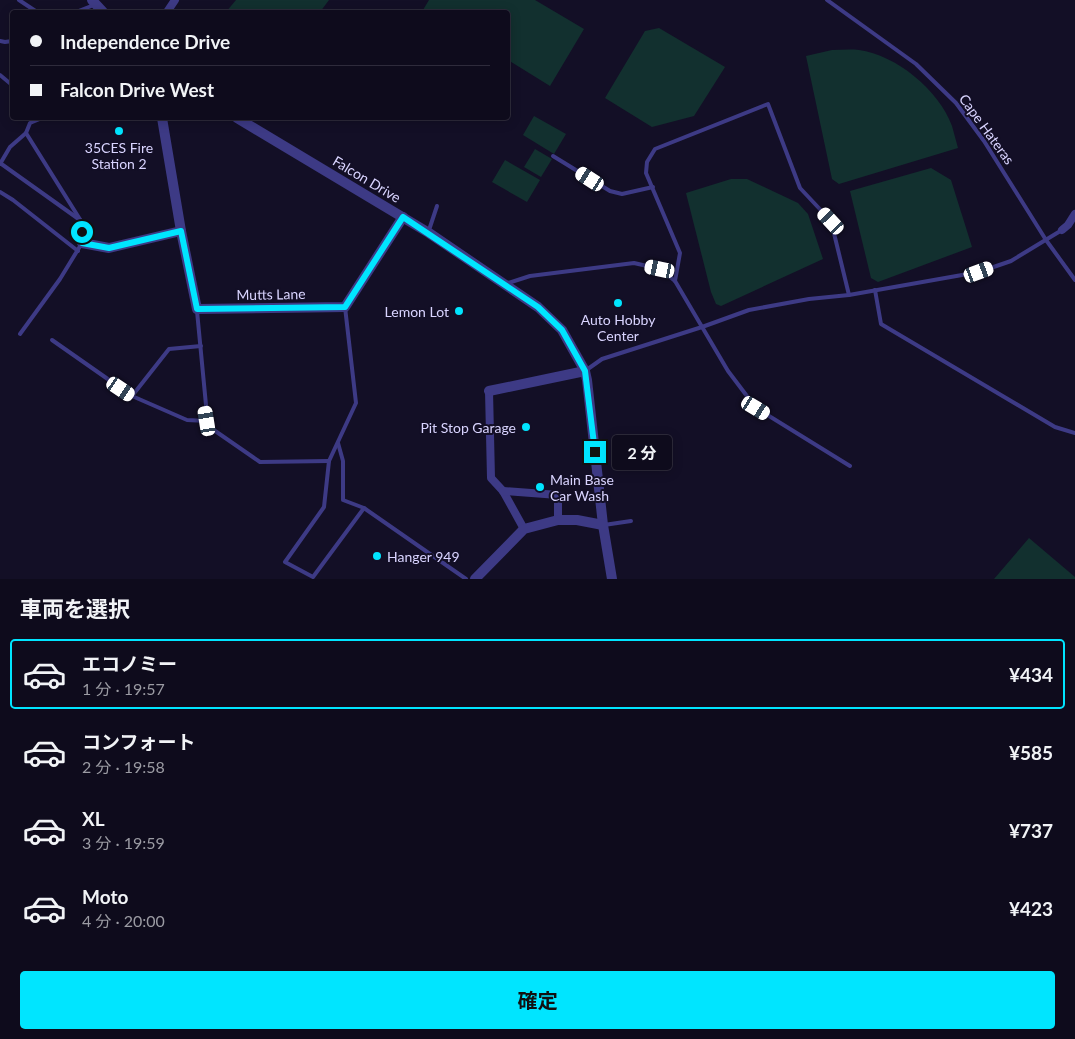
<!DOCTYPE html>
<html lang="ja">
<head>
<meta charset="utf-8">
<style>
  body { margin:0; font-family:Lato,"Noto Sans JP",sans-serif; background:#1c1929; color:#f1f3f6; height:100vh; display:flex; flex-direction:column; font-size:19px; white-space:nowrap }
  * { box-sizing:border-box; margin:0 }
  p { font-size:16px; color:#9b9ba3 }
  .icon { flex:none; width:28px; height:28px; fill:none; stroke:currentColor; stroke-width:2; stroke-linecap:round; stroke-linejoin:round }
  .map { position:relative; height:579px; overflow:hidden }
  .details { display:flex; flex-direction:column; background:#0e0b1c; flex:1 }
  .details>* { flex:none }
  .banner { position:absolute; left:10px; top:10px; width:500px; height:110px; border-radius:5px; box-shadow:0 2px 12px #0003,0 0 0 1px #2e2b3b; display:grid; align-content:center; height:110px; padding:0 20px; background:#0e0b1c }
  .end { position:absolute; width:22px; height:22px; margin:-11px; border:6px solid #00e5ff; background:#111; box-shadow:0 0 0 2px #111 }
  .from { border-radius:50% }
  .bubble { position:absolute; height:35px; border-radius:5px; background:#0e0b1c; box-shadow:0 2px 12px #0003,0 0 0 1px #2e2b3b; font-size:16px; font-weight:700; line-height:35px; text-align:center }
  .car { position:absolute; width:15px; height:30px; margin:-15px -8px; border-radius:6px; box-shadow:0 0 4px 1px #0007; background:linear-gradient(#fff 24%,#345 0 40%,#fff 0 76%,#345 0 86%,#fff 0) }
  .banner b { display:flex; align-items:center; gap:18px; height:48px; font-size:19px }
  .banner b+b { border-top:1px solid #2e2b3b }
  .banner i { width:12px; height:12px; background:#f1f3f6 }
  ul { padding:0; list-style:none }
  li { display:flex; align-items:center; gap:15px; height:70px; margin:0 10px 8px; padding:0 10px; border:2px solid transparent; border-radius:5px }
  li div { flex:1 }
  li b { display:block; font-size:19px }
  li em { font-style:normal; font-weight:700 }
  li.selected { border-color:#00e5ff }
  li>.icon { width:45px; height:45px; stroke-width:1.5 }
  h2 { padding:0 20px; font-size:22px; line-height:60px }
  .cta { display:flex; gap:10px; margin-top:auto; padding:10px 20px }
  .cta a { flex:1; height:58px; border-radius:5px; background:#00e5ff; color:#111; font-size:20px; font-weight:700; line-height:58px; text-align:center }
  .map>svg:first-child { display:block }
  .green { fill:#12302f }
  .lines { fill:none; stroke-linecap:round; stroke-linejoin:round }
  .service { stroke:#3d3a85; stroke-width:4 }
  .minor { stroke:#3d3a85; stroke-width:8 }
  .tertiary { stroke:#3d3a85; stroke-width:10 }
  .route { stroke:#00e5ff; stroke-width:6 }
  .poi-dot { fill:#00e5ff; stroke:#130f26; stroke-width:2 }
  .labels { text-anchor:middle; dominant-baseline:central; stroke-width:4; stroke-linejoin:round; paint-order:stroke }
  .street-label { font-size:14px; fill:#d9d4ff; stroke:#130f26 }
  .poi-label { font-size:14px; fill:#d9d4ff; stroke:#130f26 }
</style>
</head>
<body>
<div class="map">
<svg width="1075" height="579" viewBox="0 0 1075 579">
  <rect width="100%" height="100%" fill="#130f26"/>
  <g class="green">
    <polygon points="236,0 329,0 320,12 226,12"/>
    <polygon points="429,0 535,0 584,29 550,86 508,60 508,12 427,12 423,10"/>
    <polygon points="659,28 725,67 694,116 652,127 605,98 645,31"/>
    <path d="M832,50C841,50 850,49 859,50C896,55 939,90 952,126C954,133 956,141 958,148L839,184L832,179L806,56Z"/>
    <polygon points="534,116 566,134 554,154 523,135"/>
    <polygon points="535,149 552,159 541,177 524,167"/>
    <polygon points="505,160 540,180 527,202 492,182"/>
    <polygon points="931,168 951,180 972,247 878,282 871,278 850,191"/>
    <polygon points="731,179 747,179 798,203 808,214 823,259 721,306 716,304 711,292 686,193"/>
    <polygon points="1029,538 1075,577 1075,579 994,579"/>
  </g>
  <g class="lines">
    <g class="service">
      <polyline points="19,0 37,12"/>
      <polyline points="827,0 916,64 956,103 984,141 1046,240 1075,280"/>
      <polyline points="76,12 94,5"/>
      <polyline points="0,41 5,42 12,41"/>
      <polyline points="0,75 12,85"/>
      <polyline points="553,156 610,191 622,194 653,187"/>
      <polyline points="0,163 80,220"/>
      <polyline points="0,164 10,147 26,133 30,123 42,118"/>
      <polyline points="0,192 13,200 78,251"/>
      <polyline points="429,230 437,206"/>
      <polyline points="675,281 680,253 646,173 647,162 655,149 768,104 800,188 831,221 849,295"/>
      <polyline points="508,283 530,276 634,263 660,269 675,281 728,371 756,408 850,466"/>
      <polyline points="875,290 881,324 1055,427 1075,433"/>
      <polyline points="345,307 356,403 329,461 324,507 285,562 313,577 364,508"/>
      <polyline points="197,311 208,426 260,462 329,461"/>
      <polyline points="20,334 60,279 82,243 81,221 26,133"/>
      <polyline points="52,340 132,396 187,420 207,421"/>
      <polyline points="585,371 602,359 702,327 749,310 809,299 849,295 979,272 1011,261 1062,230"/>
      <polyline points="132,396 169,349 201,346"/>
      <polyline points="338,443 343,461 343,500 364,508 466,579"/>
      <polyline points="604,525 631,521"/>
    </g>
    <g class="minor">
      <polyline points="167,12 175,0"/>
      <polyline points="1062,230 1068,225 1075,214"/>
      <polyline points="489,391 491,478 503,491 524,529"/>
      <polyline points="503,491 558,495 558,520"/>
    </g>
    <g class="tertiary">
      <polyline points="92,0 103,12"/>
      <polyline points="162,118 181,231 197,309 345,307 403,217"/>
      <polyline points="237,118 429,233 538,307 562,330 585,371 587,380 603,525 612,579"/>
      <polyline points="82,243 109,248 181,231"/>
      <polyline points="489,391 585,371"/>
      <polyline points="475,579 524,529 558,520 577,520 603,525"/>
    </g>
  </g>
  <g class="lines">
    <polyline class="route" points="82,232 82,243 109,248 181,231 197,309 345,307 403,217 538,307 562,330 585,371 595,452"/>
  </g>
  <g class="poi-dot">
    <circle cx="119" cy="131" r="5"/>
    <circle cx="618" cy="303" r="5"/>
    <circle cx="459" cy="311" r="5"/>
    <circle cx="526" cy="427" r="5"/>
    <circle cx="540" cy="487" r="5"/>
    <circle cx="377" cy="556" r="5"/>
  </g>
  <g class="labels">
    <g class="street-label">
      <text transform="translate(987 129) rotate(54)">Cape Hateras</text>
      <text transform="translate(367 179) rotate(31)">Falcon Drive</text>
      <text transform="translate(271 294) rotate(-1)">Mutts Lane</text>
    </g>
    <g class="poi-label">
      <text x="119" y="147">35CES Fire<tspan x="119" dy="16">Station 2</tspan></text>
      <text x="449" y="311" text-anchor="end">Lemon Lot</text>
      <text x="618" y="319">Auto Hobby<tspan x="618" dy="16">Center</tspan></text>
      <text x="516" y="427" text-anchor="end">Pit Stop Garage</text>
      <text x="550" y="479" text-anchor="start">Main Base<tspan x="550" dy="16">Car Wash</tspan></text>
      <text x="387" y="556" text-anchor="start">Hanger 949</text>
    </g>
  </g>
</svg>
<i class="end from" style="left:82px;top:232px"></i>
<i class="end" style="left:595px;top:452px"></i>
<div class="bubble" style="left:612px;top:435px;width:60px">2 分</div>
<i class="car" style="left:590px;top:179px;rotate:303deg"></i>
<i class="car" style="left:831px;top:221px;rotate:317deg"></i>
<i class="car" style="left:660px;top:269px;rotate:282deg"></i>
<i class="car" style="left:979px;top:272px;rotate:70deg"></i>
<i class="car" style="left:121px;top:389px;rotate:124deg"></i>
<i class="car" style="left:756px;top:408px;rotate:121deg"></i>
<i class="car" style="left:207px;top:421px;rotate:351deg"></i>
<div class="banner">
<b><i class="from"></i>Independence Drive</b>
<b><i></i>Falcon Drive West</b>
</div>
</div>
<section class="details">
<h2>車両を選択</h2>
<ul>
<li class="selected"><svg class="icon" aria-label="car" viewBox="0 0 24 24"><path d="M5 17H2v-5l4-1 3-4h7l3 4 3 1v5h-3M9 17h6M6 11h13"/><circle cx="7" cy="17" r="2"/><circle cx="17" cy="17" r="2"/></svg><div><b>エコノミー</b><p>1 分 · 19:57</p></div><em>¥434</em></li>
<li><svg class="icon" aria-label="car" viewBox="0 0 24 24"><path d="M5 17H2v-5l4-1 3-4h7l3 4 3 1v5h-3M9 17h6M6 11h13"/><circle cx="7" cy="17" r="2"/><circle cx="17" cy="17" r="2"/></svg><div><b>コンフォート</b><p>2 分 · 19:58</p></div><em>¥585</em></li>
<li><svg class="icon" aria-label="car" viewBox="0 0 24 24"><path d="M5 17H2v-5l4-1 3-4h7l3 4 3 1v5h-3M9 17h6M6 11h13"/><circle cx="7" cy="17" r="2"/><circle cx="17" cy="17" r="2"/></svg><div><b>XL</b><p>3 分 · 19:59</p></div><em>¥737</em></li>
<li><svg class="icon" aria-label="car" viewBox="0 0 24 24"><path d="M5 17H2v-5l4-1 3-4h7l3 4 3 1v5h-3M9 17h6M6 11h13"/><circle cx="7" cy="17" r="2"/><circle cx="17" cy="17" r="2"/></svg><div><b>Moto</b><p>4 分 · 20:00</p></div><em>¥423</em></li>
</ul>
<div class="cta"><a>確定</a></div>
</section>
</body>
</html>
